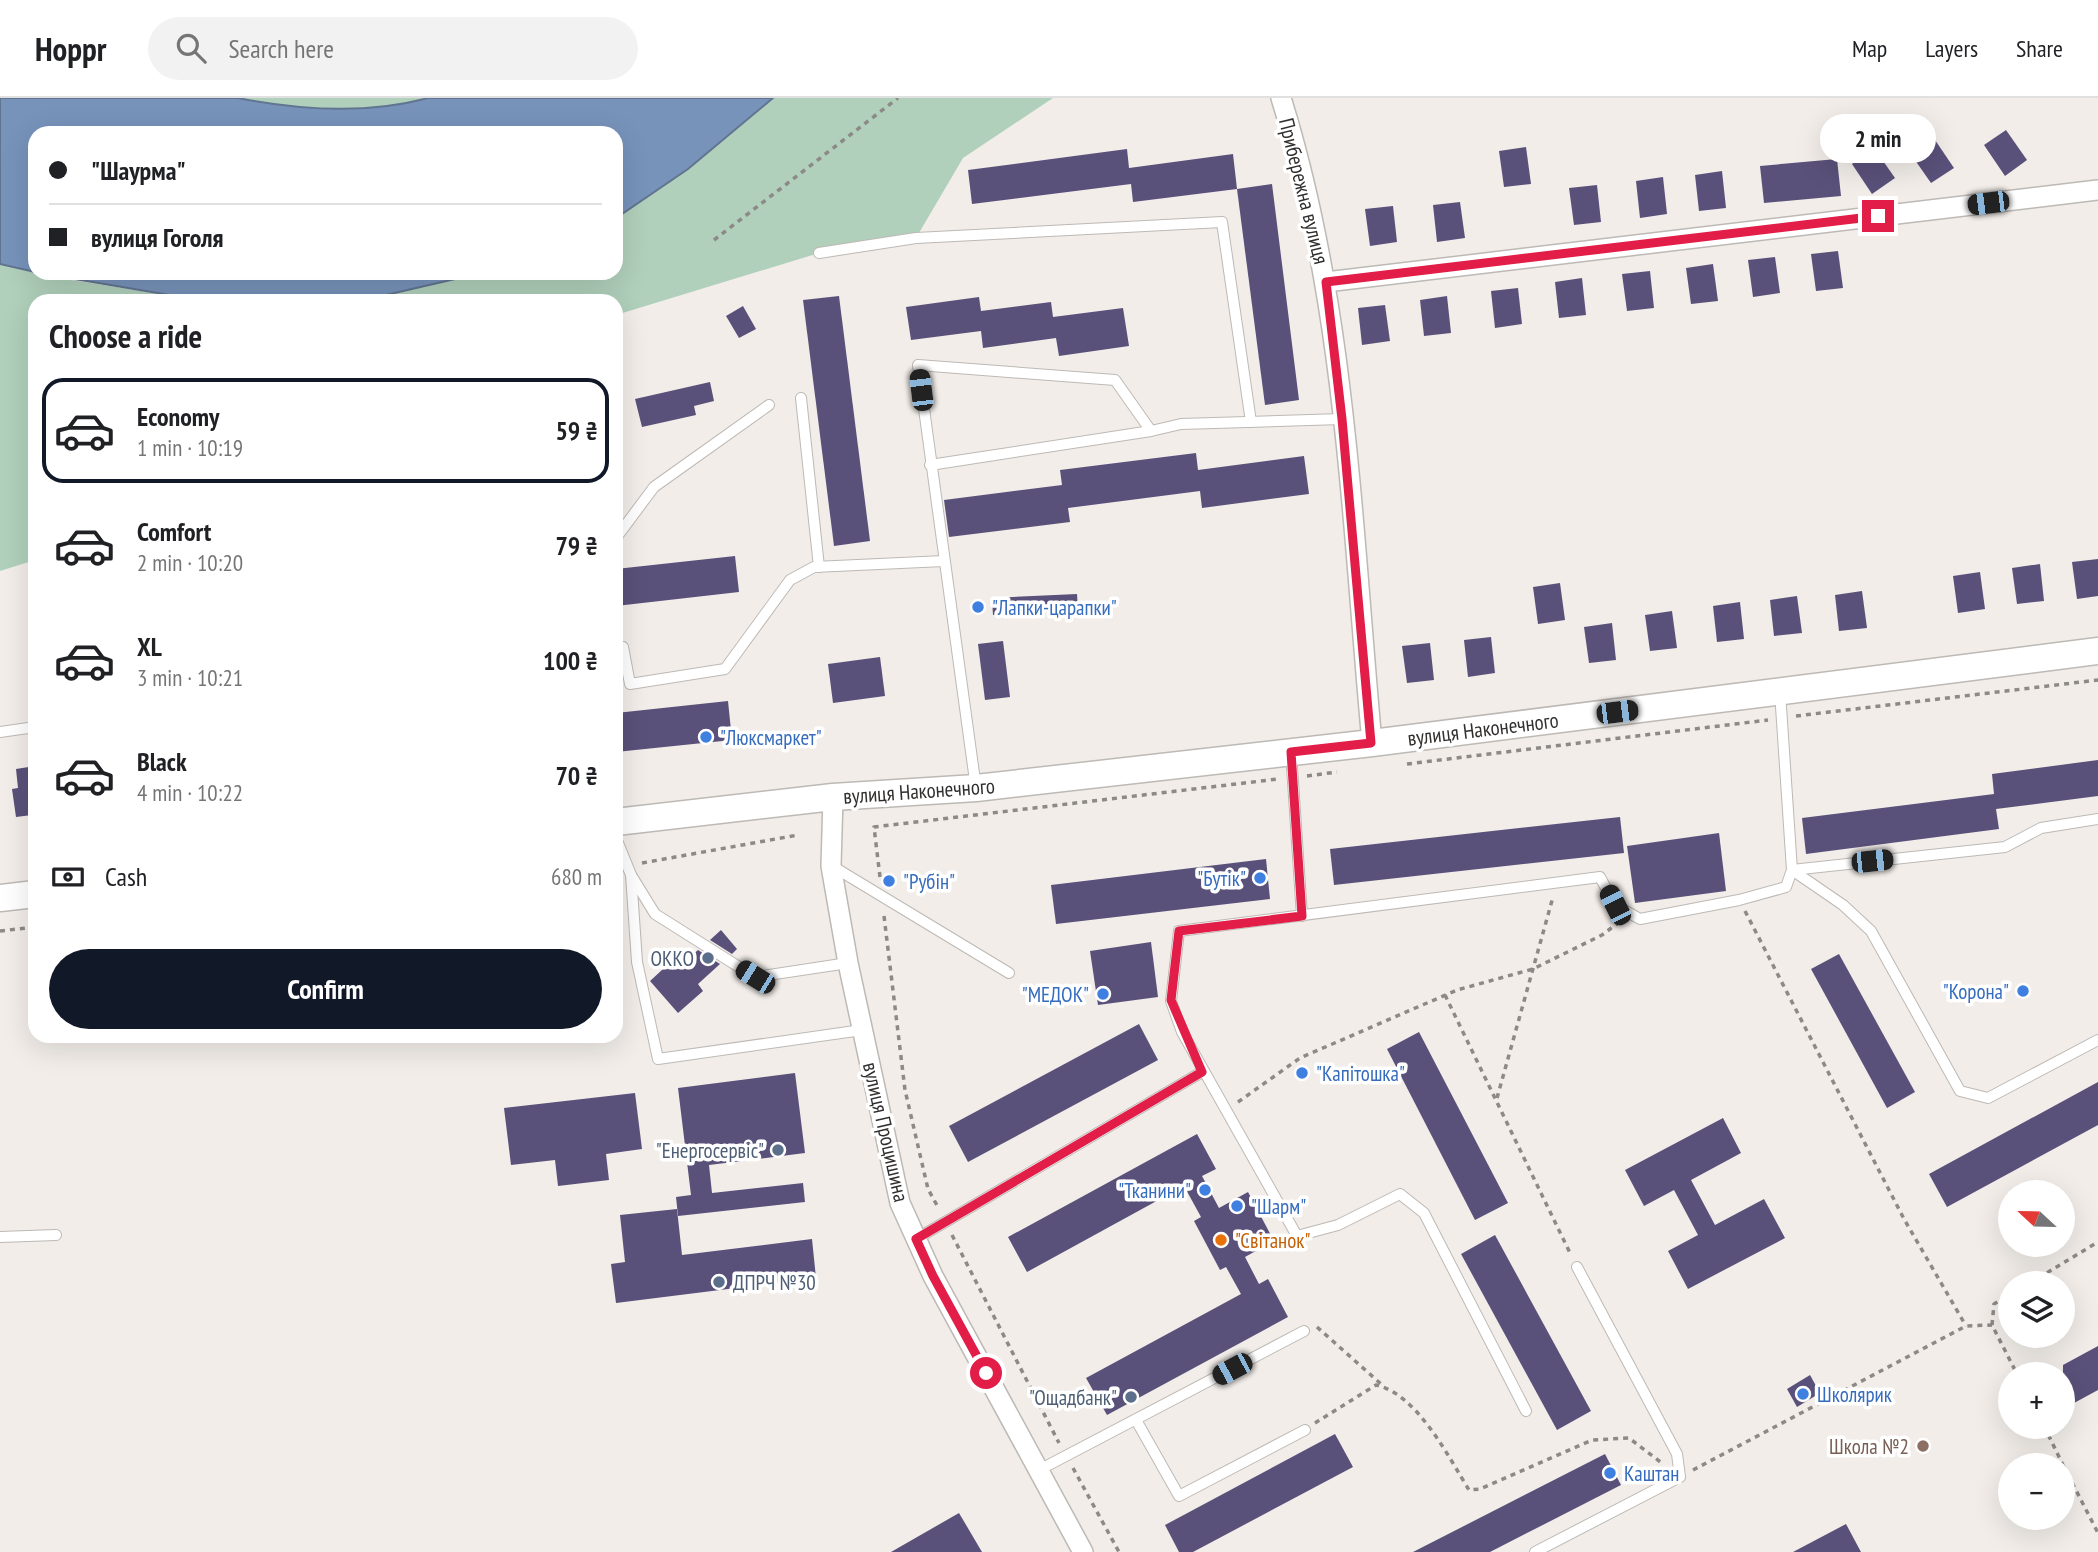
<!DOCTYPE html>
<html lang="en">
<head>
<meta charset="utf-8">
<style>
  body { margin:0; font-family:"PT Sans Narrow",sans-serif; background:#f2f2f2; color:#202124; height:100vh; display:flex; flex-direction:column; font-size:26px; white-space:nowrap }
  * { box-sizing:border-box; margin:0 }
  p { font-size:23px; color:#757577 }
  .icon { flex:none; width:38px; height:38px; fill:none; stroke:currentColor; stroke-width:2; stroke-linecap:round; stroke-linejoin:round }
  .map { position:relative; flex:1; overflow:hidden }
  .details { position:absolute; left:28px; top:196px; width:595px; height:749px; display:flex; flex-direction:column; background:#fff; border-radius:21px; box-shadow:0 7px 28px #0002 }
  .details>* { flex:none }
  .guide { position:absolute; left:28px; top:28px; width:595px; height:154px; border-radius:21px; box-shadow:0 7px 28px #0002; display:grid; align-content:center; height:154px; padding:0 21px; background:#fff }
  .needle { width:46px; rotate:292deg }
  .fabs { position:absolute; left:1998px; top:1082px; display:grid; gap:14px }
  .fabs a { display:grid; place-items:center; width:77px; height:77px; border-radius:50%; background:#fff; box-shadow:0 7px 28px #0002; font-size:35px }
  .end { position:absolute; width:32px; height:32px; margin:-16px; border:9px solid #e11d48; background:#fff; box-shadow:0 0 0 4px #fff }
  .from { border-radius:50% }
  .bubble { position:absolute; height:49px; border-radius:24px; background:#fff; box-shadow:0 7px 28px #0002; font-size:23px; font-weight:700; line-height:49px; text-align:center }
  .car { position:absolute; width:21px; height:42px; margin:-21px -10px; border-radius:9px; box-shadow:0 0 5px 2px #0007; background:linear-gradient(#222 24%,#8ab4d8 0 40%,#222 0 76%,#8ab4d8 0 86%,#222 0) }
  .guide b { display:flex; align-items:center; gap:24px; height:66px; font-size:26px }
  .guide b+b { border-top:2px solid #e0e0e0 }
  .guide i { width:18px; height:18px; background:#202124 }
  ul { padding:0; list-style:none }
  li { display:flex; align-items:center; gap:21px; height:105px; margin:0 14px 10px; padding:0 7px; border:4px solid transparent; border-radius:21px }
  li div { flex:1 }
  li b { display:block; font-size:26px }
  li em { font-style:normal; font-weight:700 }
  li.active { border-color:#111827 }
  li>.icon { width:63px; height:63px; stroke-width:1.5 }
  h2 { padding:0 21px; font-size:32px; line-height:84px }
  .pay { display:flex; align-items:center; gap:18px; height:77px; padding:0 21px; font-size:26px }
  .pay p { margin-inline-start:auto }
  .primary-button { display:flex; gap:14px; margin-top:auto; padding:14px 21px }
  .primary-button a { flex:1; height:80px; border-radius:42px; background:#111827; color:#fff; font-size:28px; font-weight:700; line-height:80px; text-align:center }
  header { display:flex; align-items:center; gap:42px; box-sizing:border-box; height:98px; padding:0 35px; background:#fff; border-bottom:2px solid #e0e0e0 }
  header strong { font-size:33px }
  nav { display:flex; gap:38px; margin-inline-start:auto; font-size:24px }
  .search { width:490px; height:63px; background:#f2f2f2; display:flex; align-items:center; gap:18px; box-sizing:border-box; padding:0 24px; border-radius:38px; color:#757577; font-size:26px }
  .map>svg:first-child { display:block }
  .green { fill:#b0d0bb }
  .water { fill:#7793ba; stroke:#627590; stroke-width:2 }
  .building { fill:#5a517a }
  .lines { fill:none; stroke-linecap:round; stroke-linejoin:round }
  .lane-casing { stroke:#bdb9b5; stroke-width:12 }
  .street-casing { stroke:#bdb9b5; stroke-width:22 }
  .secondary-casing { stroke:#bdb9b5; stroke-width:29 }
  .path { stroke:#8c8987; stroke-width:3.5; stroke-dasharray:5 5; stroke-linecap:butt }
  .lane { stroke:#fff; stroke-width:10 }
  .street { stroke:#fff; stroke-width:19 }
  .secondary { stroke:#fff; stroke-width:26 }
  .route { stroke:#e11d48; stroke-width:9 }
  .shop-dot { fill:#3f7fe0; stroke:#fff; stroke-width:2.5 }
  .service-dot { fill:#5c6f8a; stroke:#fff; stroke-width:2.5 }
  .food-dot { fill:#e8710a; stroke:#fff; stroke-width:2.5 }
  .education-dot { fill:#8d6e63; stroke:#fff; stroke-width:2.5 }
  .labels { text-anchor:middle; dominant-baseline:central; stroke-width:7; stroke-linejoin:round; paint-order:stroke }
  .street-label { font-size:21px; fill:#312f2e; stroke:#fff }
  .shop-label { font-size:21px; fill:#366cbe; stroke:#fff; text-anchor:start }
  .service-label { font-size:21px; fill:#4e5e75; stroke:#fff; text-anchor:end }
  .food-label { font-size:21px; fill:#c56008; stroke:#fff; text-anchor:start }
  .education-label { font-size:21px; fill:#785e54; stroke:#fff; text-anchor:end }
</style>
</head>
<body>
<header>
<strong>Hoppr</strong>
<div class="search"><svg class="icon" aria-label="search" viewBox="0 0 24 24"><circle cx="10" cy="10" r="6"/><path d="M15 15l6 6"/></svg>Search here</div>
<nav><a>Map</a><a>Layers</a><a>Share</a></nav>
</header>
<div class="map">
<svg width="2098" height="1454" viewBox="0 0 2098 1454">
  <rect width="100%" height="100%" fill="#f2ede9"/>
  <g class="green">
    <path d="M238,0H428C366,17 300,12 238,0Z"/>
    <polygon points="773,0 1053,0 963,60 916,140 819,155 616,217 616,203 360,203 481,175 616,175 616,120 688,71"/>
    <polygon points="0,166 65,181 205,203 35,203 35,462 0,473"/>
  </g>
  <g class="water">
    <path d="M0,0H238C300,12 366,17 428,0H773L688,71L616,120V35H35V174L0,166Z"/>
    <polygon points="39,175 481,175 360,203 205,203"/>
  </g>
  <g class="building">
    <polygon points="2006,32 2027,62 2005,78 1984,47"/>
    <polygon points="1933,39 1954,70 1931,85 1910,55"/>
    <polygon points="1526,49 1531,86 1504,89 1499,53"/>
    <polygon points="1874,50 1895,80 1872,96 1852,66"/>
    <polygon points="1127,51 1129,70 1233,56 1237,91 1133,104 1131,86 972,106 968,72"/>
    <polygon points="1837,61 1841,98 1764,105 1760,68"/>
    <polygon points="1722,73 1726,110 1699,113 1695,77"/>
    <polygon points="1663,79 1667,116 1640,120 1636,83"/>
    <polygon points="1272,86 1299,302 1265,307 1237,91"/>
    <polygon points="1597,87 1601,124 1574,127 1569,90"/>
    <polygon points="1460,104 1465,140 1437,144 1433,107"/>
    <polygon points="1393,108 1397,144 1370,148 1365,111"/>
    <polygon points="1838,153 1843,190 1816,193 1811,156"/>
    <polygon points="1775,159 1780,195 1753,199 1748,162"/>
    <polygon points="1713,166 1718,203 1691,206 1686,170"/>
    <polygon points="1650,173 1654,210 1627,213 1622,176"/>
    <polygon points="1582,180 1586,217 1559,220 1555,184"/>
    <polygon points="1518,190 1522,226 1495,230 1491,193"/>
    <polygon points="839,198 870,443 834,448 803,202"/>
    <polygon points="1447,198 1451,235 1424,238 1420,202"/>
    <polygon points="979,199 981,213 1051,204 1053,219 1123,210 1129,248 1059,258 1056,240 983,250 981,233 911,242 906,209"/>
    <polygon points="1385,207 1390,243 1362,247 1358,210"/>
    <polygon points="743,208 756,231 739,240 726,218"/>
    <polygon points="710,284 714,303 694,308 696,317 642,329 635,301"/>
    <polygon points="1196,355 1198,372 1304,358 1309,396 1202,410 1200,393 1068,410 1070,424 949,439 944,402 1062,387 1060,372"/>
    <polygon points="735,458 739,494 616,508 616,471"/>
    <polygon points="2098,461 2098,498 2077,501 2072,464"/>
    <polygon points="2040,466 2044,503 2017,506 2012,470"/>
    <polygon points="1980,474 1985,511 1958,515 1953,478"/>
    <polygon points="1560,485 1565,522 1538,526 1533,489"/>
    <polygon points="1862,493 1867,530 1839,533 1835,497"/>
    <polygon points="1077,496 1078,513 993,517 992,500"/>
    <polygon points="1797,498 1802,535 1774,538 1770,502"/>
    <polygon points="1740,504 1744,541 1717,544 1713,508"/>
    <polygon points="1672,513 1677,550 1650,553 1645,517"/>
    <polygon points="1612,525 1616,562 1589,565 1584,529"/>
    <polygon points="1491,539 1495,575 1468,579 1464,542"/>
    <polygon points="1003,543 1010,599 985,602 978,546"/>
    <polygon points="1430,545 1434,582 1407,585 1402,548"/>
    <polygon points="880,559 885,598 833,605 828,566"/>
    <polygon points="728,603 732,642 616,654 616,615"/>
    <polygon points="2098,662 2098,698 1996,711 1999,731 1806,756 1802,720 1994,696 1992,676"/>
    <polygon points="35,668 32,717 16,719 12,691 18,690 16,671"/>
    <polygon points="1620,719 1624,755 1334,787 1330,751"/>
    <polygon points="1719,735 1726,793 1635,805 1627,748"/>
    <polygon points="1266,761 1270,801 1056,826 1051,787"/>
    <polygon points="721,832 737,851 732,856 710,842"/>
    <polygon points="1151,844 1158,899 1098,907 1090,853"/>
    <polygon points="698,852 720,866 698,886 703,893 678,915 650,883 675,860 681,867"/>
    <polygon points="1839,856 1915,994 1887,1010 1811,871"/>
    <polygon points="1139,926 1158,962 968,1064 949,1028"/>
    <polygon points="1419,934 1508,1105 1475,1122 1387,951"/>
    <polygon points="795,975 805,1055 709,1067 712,1095 803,1085 805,1104 678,1118 676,1099 691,1097 678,990"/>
    <polygon points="2098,984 2098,1027 1947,1109 1929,1076"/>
    <polygon points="635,995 642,1051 606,1056 609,1082 558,1088 555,1062 511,1067 504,1010"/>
    <polygon points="1723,1020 1741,1055 1691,1082 1715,1127 1764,1101 1785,1140 1688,1191 1668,1153 1698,1137 1674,1092 1644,1108 1625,1072"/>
    <polygon points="1197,1036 1216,1071 1202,1078 1219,1110 1248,1094 1274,1143 1245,1159 1259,1186 1268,1181 1288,1219 1107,1317 1086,1280 1241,1196 1226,1169 1220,1172 1194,1123 1201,1119 1184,1088 1027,1174 1008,1139"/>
    <polygon points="677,1111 682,1157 812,1141 816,1180 616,1205 611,1166 625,1164 620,1117"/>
    <polygon points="1495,1137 1591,1313 1557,1332 1461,1156"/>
    <polygon points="2098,1248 2098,1292 2063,1311 2063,1267"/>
    <polygon points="1810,1277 1820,1295 1797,1309 1787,1291"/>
    <polygon points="1335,1336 1353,1369 1193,1454 1179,1454 1165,1427"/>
    <polygon points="1605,1356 1621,1387 1490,1454 1413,1454"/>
    <polygon points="959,1415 982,1454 891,1454"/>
    <polygon points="1846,1426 1861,1454 1793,1454"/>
  </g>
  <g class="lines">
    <g class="lane-casing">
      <g id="lane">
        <polyline points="819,155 916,140 1222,124 1251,324"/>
        <polyline points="801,300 819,469"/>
        <polyline points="930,367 1151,333"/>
        <polyline points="616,440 654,389 769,307"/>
        <polyline points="616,550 623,549 630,586 725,571 790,482 814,469 944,463"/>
        <polyline points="1780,594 1792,772 1843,807 1871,833 1960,993 1988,1000 2098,942"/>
        <polyline points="0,634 35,629"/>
        <polyline points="1291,654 1302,818"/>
        <polyline points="976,690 918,267 1115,282 1151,333 1181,326 1342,321"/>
        <polyline points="616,740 631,777 655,816 755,879 848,865"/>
        <polyline points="832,768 1009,875"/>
        <polyline points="631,777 637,864 658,961 862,932"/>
        <polyline points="0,1139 56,1137"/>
        <polyline points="916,1141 1202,974"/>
        <polyline points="1526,1313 1424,1115 1400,1096 1338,1127 1297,1138 1182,934 1171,903 1179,833 1600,779 1615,807 1640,821 1739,802 1786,789 1792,772 2005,749 2041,730 2098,721"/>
        <polyline points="1136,1322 1179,1398 1305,1332"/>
        <polyline points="1039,1372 1304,1233"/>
        <polyline points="1535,1454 1680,1379 1677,1356 1577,1169"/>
      </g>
    </g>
    <g class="street-casing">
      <g id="street">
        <path d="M1281,0C1346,208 1352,429 1372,645"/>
        <polyline points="1326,184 2098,92"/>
        <polyline points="833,699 831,768 848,865 900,1105 933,1178 1083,1454"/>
      </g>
    </g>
    <g class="secondary-casing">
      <g id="secondary">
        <polyline points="616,724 833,699 976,690 1372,645 2098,553"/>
        <polyline points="0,800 35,796"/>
      </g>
    </g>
    <g class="path">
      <polyline points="714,142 898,0"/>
      <polyline points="1796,618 2098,582"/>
      <polyline points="1407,666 1768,622"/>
      <polyline points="1307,678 1337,674"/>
      <polyline points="642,765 798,737"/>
      <polyline points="880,779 874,729 1278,681"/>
      <polyline points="1745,813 1904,1121 1966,1228"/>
      <polyline points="884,818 905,992 928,1091 939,1111"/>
      <polyline points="0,833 35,829"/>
      <polyline points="1445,897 1571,1157"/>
      <polyline points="1497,1000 1553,799"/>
      <polyline points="1238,1004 1300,960 1457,892 1533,871 1602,837 1618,825"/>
      <polyline points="952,1137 1059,1345"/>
      <polyline points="2030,1185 2098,1144"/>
      <polyline points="1992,1227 1994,1206 2011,1196"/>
      <polyline points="1317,1229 1381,1286"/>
      <path d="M1315,1325L1376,1287C1417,1296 1448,1358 1469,1392L1480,1391L1592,1342L1629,1340L1663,1366"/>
      <polyline points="2044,1328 2063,1367"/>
      <polyline points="2063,1367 2098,1435"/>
      <polyline points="1073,1370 1119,1454"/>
      <polyline points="1693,1372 1966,1228 1992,1227 2017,1276"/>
    </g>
    <use href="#lane" class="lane"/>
    <use href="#street" class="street"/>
    <use href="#secondary" class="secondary"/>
  </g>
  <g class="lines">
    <polyline class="route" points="986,1275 933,1178 916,1141 1202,974 1171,902 1179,833 1302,818 1291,654 1371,645 1342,321 1326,184 1878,118"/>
  </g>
  <g class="shop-dot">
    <circle cx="978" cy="509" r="7"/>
    <circle cx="706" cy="639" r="7"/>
    <circle cx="1260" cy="780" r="7"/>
    <circle cx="889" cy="783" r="7"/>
    <circle cx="2023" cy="893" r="7"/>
    <circle cx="1103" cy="896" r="7"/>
    <circle cx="1302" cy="975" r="7"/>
    <circle cx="1205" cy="1092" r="7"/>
    <circle cx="1237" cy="1108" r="7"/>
    <circle cx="1803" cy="1296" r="7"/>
    <circle cx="1610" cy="1375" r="7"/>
  </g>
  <g class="service-dot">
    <circle cx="708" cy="860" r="7"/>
    <circle cx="778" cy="1052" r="7"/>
    <circle cx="719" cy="1184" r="7"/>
    <circle cx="1131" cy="1299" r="7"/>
  </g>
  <circle class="food-dot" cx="1221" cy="1142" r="7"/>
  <circle class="education-dot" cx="1923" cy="1348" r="7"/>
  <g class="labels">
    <g class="street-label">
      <text transform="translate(1304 93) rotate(76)">Прибережна вулиця</text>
      <text transform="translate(1483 631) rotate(-7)">вулиця Наконечного</text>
      <text transform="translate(919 693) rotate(-4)">вулиця Наконечного</text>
      <text transform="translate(886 1034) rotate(77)">вулиця Процишина</text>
    </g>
    <g class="shop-label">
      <text x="992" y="509">"Лапки-царапки"</text>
      <text x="720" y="639">"Люксмаркет"</text>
      <text x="1246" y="780" text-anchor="end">"Бутік"</text>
      <text x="903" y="783">"Рубін"</text>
      <text x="2009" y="893" text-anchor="end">"Корона"</text>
      <text x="1089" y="896" text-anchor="end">"МЕДОК"</text>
      <text x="1316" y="975">"Капітошка"</text>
      <text x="1191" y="1092" text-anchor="end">"Тканини"</text>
      <text x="1251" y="1108">"Шарм"</text>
      <text x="1817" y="1296">Школярик</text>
      <text x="1624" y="1375">Каштан</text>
    </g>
    <g class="service-label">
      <text x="694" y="860">ОККО</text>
      <text x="764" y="1052">"Енергосервіс"</text>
      <text x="733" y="1184" text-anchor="start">ДПРЧ №30</text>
      <text x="1117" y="1299">"Ощадбанк"</text>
    </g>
    <g class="food-label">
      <text x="1235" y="1142">"Світанок"</text>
    </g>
    <g class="education-label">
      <text x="1909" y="1348">Школа №2</text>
    </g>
  </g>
</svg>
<div class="fabs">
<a><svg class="needle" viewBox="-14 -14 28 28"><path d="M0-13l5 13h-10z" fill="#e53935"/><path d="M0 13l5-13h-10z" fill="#757577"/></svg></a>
<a><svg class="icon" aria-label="layers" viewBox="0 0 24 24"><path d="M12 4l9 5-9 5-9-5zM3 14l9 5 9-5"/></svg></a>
<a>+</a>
<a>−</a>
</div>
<i class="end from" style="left:986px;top:1275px"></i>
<i class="end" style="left:1878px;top:118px"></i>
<div class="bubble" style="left:1820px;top:16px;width:116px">2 min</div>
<i class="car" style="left:1988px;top:105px;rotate:263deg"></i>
<i class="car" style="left:921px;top:292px;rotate:353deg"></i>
<i class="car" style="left:1617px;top:614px;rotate:83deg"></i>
<i class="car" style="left:1872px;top:763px;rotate:84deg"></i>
<i class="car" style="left:1615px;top:807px;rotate:333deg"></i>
<i class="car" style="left:755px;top:879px;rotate:302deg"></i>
<i class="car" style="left:1232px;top:1271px;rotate:242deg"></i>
<div class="guide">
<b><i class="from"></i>&quot;Шаурма&quot;</b>
<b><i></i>вулиця Гоголя</b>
</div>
<section class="details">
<h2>Choose a ride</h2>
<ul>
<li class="active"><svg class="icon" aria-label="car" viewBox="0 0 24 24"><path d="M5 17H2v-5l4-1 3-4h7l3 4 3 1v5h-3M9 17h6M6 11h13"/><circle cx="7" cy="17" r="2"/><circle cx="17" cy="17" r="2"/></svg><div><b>Economy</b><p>1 min · 10:19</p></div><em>59 ₴</em></li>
<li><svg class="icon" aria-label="car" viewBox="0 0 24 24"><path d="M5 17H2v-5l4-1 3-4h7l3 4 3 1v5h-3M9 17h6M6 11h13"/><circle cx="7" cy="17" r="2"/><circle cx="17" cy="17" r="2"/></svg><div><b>Comfort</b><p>2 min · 10:20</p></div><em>79 ₴</em></li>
<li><svg class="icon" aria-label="car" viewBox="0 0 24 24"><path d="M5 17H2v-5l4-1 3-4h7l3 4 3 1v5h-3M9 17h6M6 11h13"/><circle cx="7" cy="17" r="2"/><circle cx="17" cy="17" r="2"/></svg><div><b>XL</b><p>3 min · 10:21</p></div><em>100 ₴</em></li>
<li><svg class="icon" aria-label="car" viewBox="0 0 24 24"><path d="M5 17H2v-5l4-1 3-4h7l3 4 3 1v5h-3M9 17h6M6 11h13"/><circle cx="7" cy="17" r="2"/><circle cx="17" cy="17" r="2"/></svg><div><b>Black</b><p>4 min · 10:22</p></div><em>70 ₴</em></li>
</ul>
<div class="pay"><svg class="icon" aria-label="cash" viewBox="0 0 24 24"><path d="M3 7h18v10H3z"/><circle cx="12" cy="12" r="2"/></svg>Cash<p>680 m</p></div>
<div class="primary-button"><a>Confirm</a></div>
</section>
</div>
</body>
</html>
